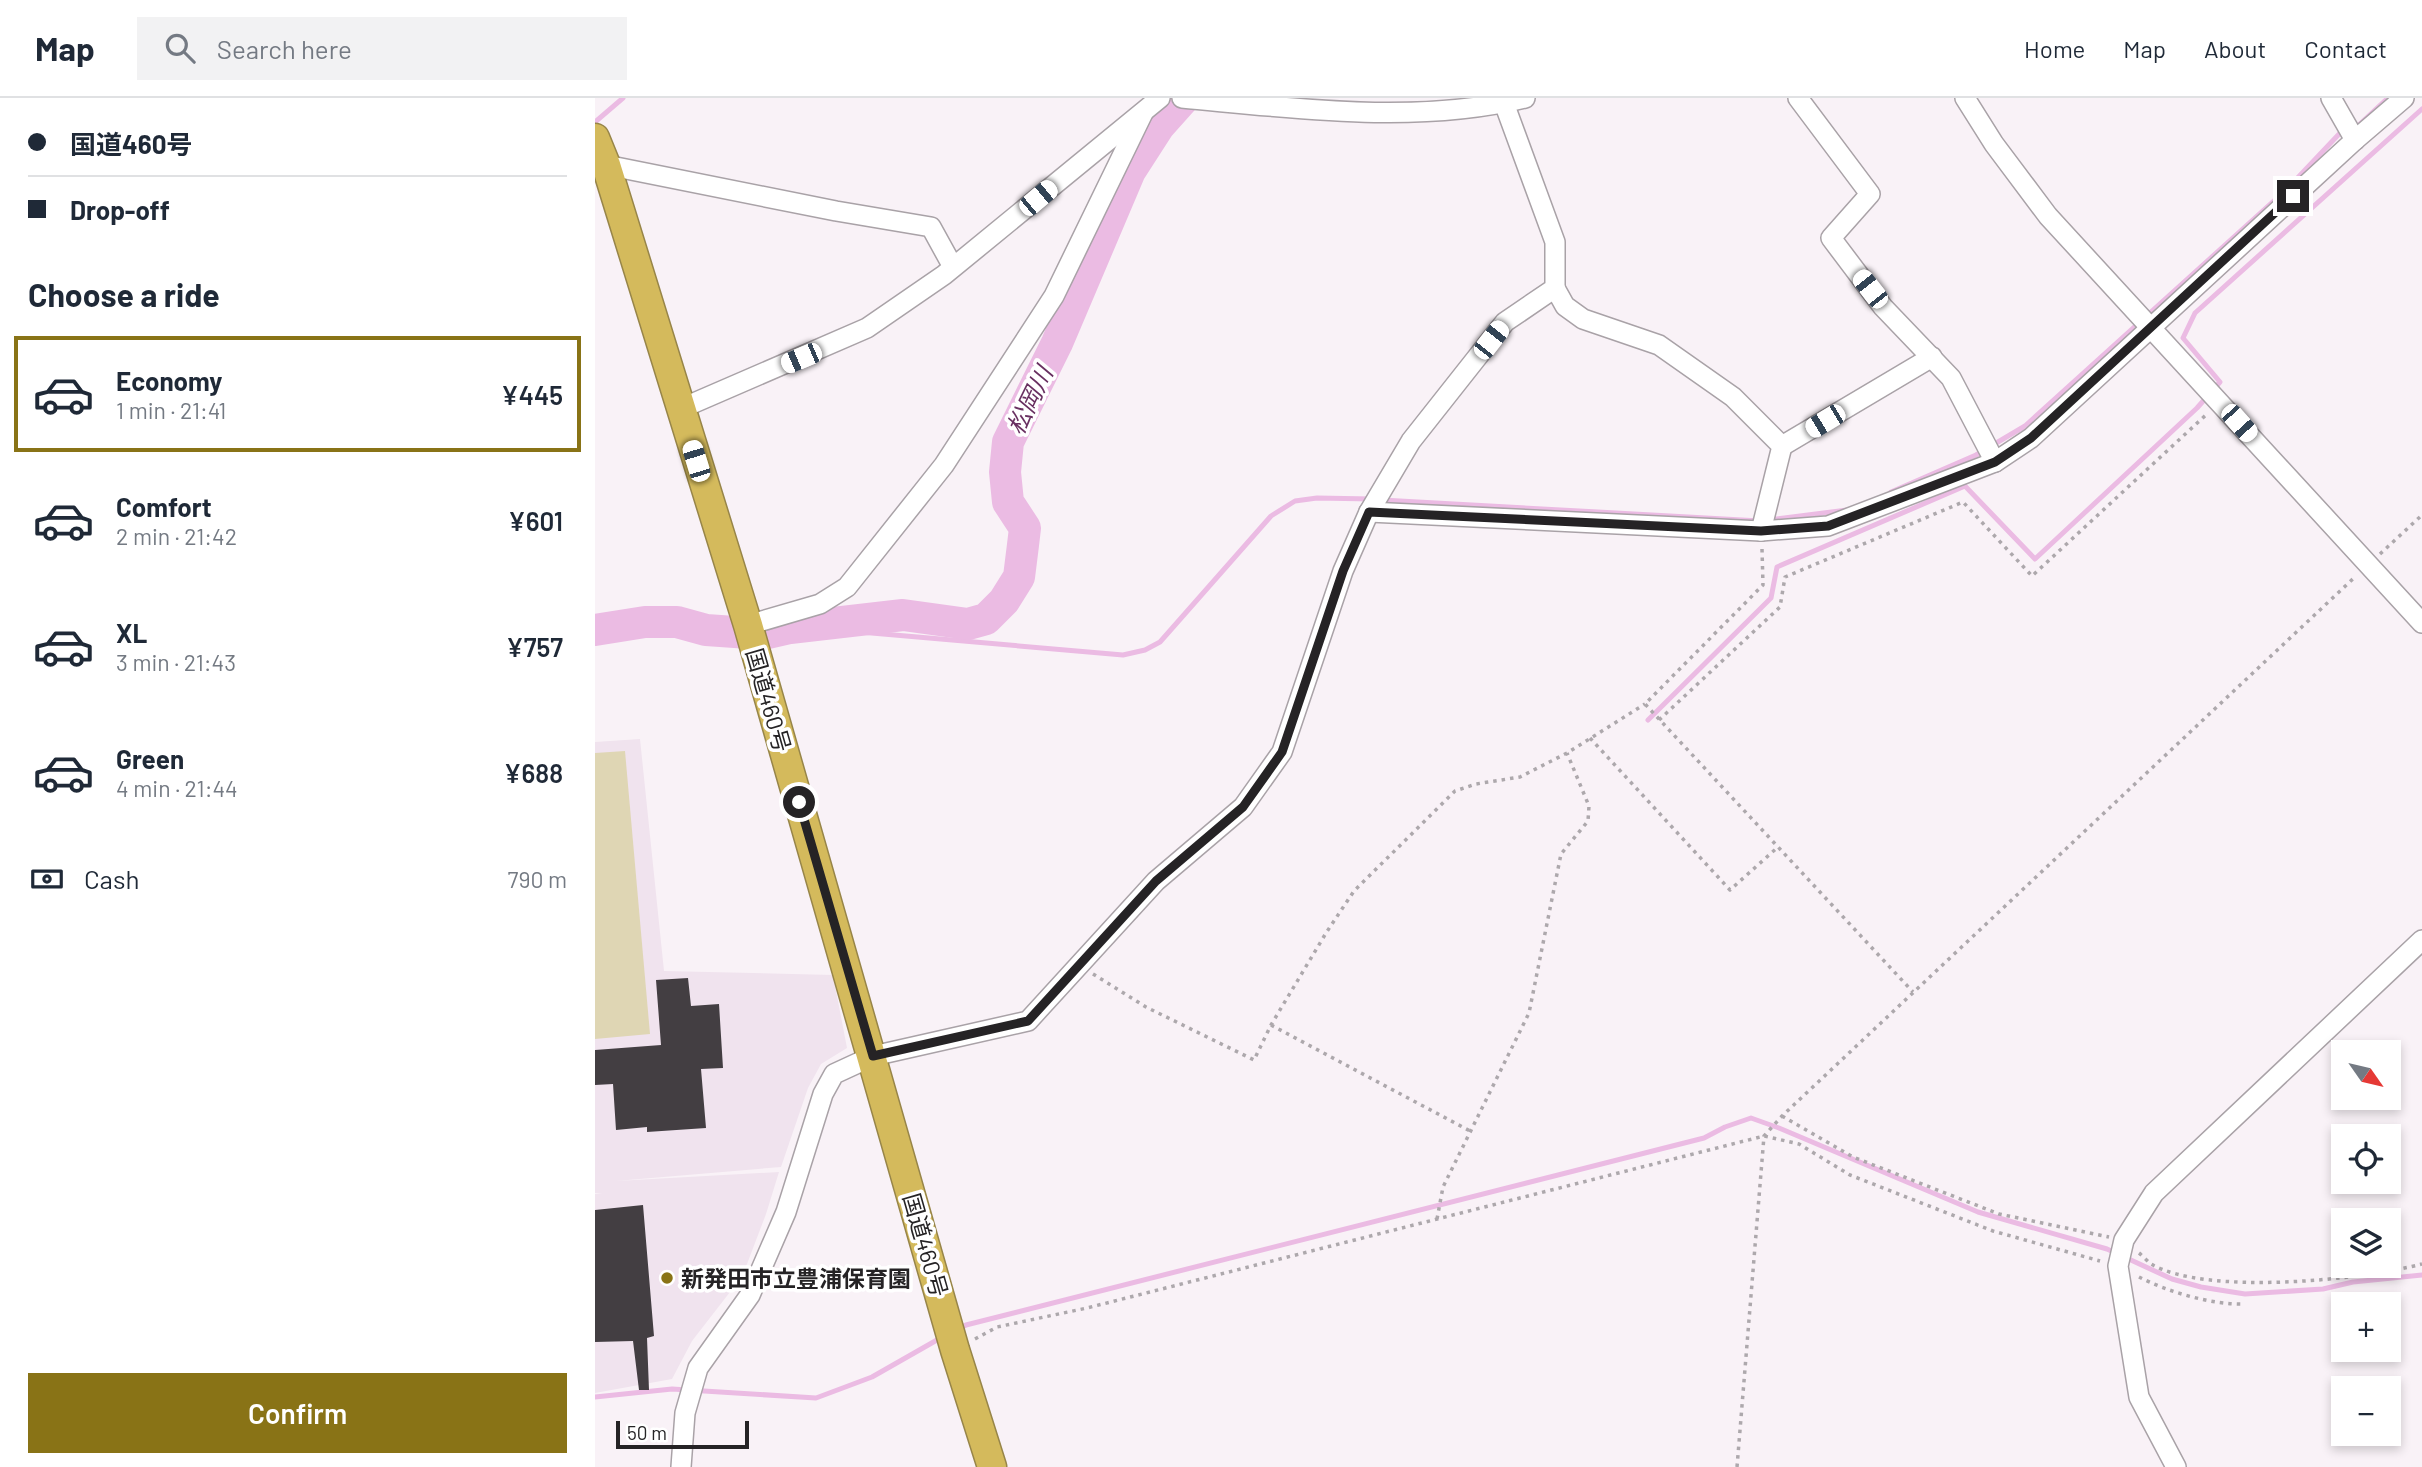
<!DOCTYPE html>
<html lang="en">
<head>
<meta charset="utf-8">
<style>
  body { margin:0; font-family:Barlow,"Noto Sans JP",sans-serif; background:#f2f2f3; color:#1f2937; height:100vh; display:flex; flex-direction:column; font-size:26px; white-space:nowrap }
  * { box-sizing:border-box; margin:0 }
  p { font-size:23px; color:#747a83 }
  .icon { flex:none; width:38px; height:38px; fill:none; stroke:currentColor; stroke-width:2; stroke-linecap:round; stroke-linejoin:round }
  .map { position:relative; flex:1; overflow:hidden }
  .panel { display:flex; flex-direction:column; background:#fff; width:595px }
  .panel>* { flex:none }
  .top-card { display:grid; align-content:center; height:154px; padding:0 28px; background:#fff }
  .needle { width:46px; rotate:124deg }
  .buttons { position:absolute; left:1736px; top:942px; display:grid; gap:14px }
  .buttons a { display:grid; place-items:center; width:70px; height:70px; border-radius:0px; background:#fff; box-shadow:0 4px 10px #0003; font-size:35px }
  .scale { position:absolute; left:21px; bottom:18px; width:133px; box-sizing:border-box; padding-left:7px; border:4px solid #252325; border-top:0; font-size:19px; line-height:24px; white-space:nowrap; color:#252325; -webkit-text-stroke:5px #fff; paint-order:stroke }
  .end { position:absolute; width:32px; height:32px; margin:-16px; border:9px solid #252325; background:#fff; box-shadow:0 0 0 4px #fff }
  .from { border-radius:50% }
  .car { position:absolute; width:21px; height:42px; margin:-21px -10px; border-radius:9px; box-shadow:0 0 5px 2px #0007; background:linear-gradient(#fff 24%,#345 0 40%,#fff 0 76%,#345 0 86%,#fff 0) }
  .top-card b { display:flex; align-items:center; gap:24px; height:66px; font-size:26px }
  .top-card b+b { border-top:2px solid #e0e1e3 }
  .top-card i { width:18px; height:18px; background:#1f2937 }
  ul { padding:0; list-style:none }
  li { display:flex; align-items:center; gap:21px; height:116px; margin:0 14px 10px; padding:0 14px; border:4px solid transparent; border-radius:0px }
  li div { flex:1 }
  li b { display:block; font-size:26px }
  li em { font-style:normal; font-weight:600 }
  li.current { border-color:#897316 }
  li>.icon { width:63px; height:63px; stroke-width:1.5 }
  h2 { padding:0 28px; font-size:32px; line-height:84px }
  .pay { display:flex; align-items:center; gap:18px; height:77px; padding:0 28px; font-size:26px }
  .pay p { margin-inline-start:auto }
  .primary-button { display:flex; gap:14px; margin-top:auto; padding:14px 28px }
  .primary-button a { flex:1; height:80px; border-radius:0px; background:#897316; color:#fff; font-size:28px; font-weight:600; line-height:80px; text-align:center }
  header { display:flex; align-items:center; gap:42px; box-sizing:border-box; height:98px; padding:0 35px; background:#fff; border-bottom:2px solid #e0e1e3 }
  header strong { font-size:33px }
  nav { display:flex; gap:38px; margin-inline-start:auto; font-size:24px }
  .search { width:490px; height:63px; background:#f2f2f3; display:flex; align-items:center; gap:18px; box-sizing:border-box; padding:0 24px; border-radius:0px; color:#747a83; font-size:26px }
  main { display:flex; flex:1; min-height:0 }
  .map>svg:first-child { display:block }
  .built { fill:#f0e3ee }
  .green { fill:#dfd6b4 }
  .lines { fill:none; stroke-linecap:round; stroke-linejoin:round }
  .stream { stroke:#ebbbe3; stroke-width:5 }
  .river { stroke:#ebbbe3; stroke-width:32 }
  .building { fill:#433e42 }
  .minor-casing { stroke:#a9a2a7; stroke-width:22 }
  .highway-casing { stroke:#978549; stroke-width:31 }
  .path { stroke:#ada8ac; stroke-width:3.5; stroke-dasharray:3.5 5; stroke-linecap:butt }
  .minor { stroke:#fff; stroke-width:19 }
  .highway { stroke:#d4ba5c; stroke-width:28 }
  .route { stroke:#252325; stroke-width:9 }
  .poi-dot { fill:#897316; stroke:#fff; stroke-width:2.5 }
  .labels { text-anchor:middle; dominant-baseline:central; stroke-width:7; stroke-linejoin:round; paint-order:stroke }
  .street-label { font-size:23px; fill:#252325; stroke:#fff }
  .poi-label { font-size:23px; font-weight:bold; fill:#252325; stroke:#fff; text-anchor:start }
  .water-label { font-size:24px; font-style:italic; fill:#693061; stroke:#fff }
</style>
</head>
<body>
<header>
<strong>Map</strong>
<div class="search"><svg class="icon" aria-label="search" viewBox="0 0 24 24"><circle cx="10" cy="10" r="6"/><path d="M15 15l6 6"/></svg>Search here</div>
<nav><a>Home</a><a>Map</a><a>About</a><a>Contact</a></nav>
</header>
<main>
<section class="panel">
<div class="top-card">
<b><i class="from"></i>国道460号</b>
<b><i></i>Drop-off</b>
</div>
<h2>Choose a ride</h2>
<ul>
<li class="current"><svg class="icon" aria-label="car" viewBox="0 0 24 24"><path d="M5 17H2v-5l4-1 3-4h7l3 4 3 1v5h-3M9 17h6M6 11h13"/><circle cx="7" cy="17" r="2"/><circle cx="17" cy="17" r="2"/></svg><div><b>Economy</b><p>1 min · 21:41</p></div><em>¥445</em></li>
<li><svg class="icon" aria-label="car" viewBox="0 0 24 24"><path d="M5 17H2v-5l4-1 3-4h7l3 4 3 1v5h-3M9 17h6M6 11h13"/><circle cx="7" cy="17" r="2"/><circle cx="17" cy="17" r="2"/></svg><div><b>Comfort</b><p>2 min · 21:42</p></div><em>¥601</em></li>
<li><svg class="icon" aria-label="car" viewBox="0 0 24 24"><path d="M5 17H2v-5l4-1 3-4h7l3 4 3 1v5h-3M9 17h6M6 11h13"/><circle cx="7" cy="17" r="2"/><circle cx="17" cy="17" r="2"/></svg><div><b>XL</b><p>3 min · 21:43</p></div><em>¥757</em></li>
<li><svg class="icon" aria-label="car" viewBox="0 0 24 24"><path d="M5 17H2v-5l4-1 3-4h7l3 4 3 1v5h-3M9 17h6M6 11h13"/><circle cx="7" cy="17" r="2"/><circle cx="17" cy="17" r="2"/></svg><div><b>Green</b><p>4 min · 21:44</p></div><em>¥688</em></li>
</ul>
<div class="pay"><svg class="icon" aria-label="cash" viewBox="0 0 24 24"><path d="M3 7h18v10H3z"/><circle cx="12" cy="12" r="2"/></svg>Cash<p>790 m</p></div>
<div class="primary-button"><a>Confirm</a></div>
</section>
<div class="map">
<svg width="1827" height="1369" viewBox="0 0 1827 1369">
  <rect width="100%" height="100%" fill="#f9f2f7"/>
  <polygon class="built" points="45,641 69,873 238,877 252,950 226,966 213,990 186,1069 21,1083 184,1074 171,1116 152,1166 135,1194 97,1243 77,1281 0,1295 0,1096 7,1095 0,1095 0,644"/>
  <polygon class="green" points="30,653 55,936 0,941 0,655"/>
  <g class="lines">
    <g class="stream">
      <polyline points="0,24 28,0"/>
      <polyline points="1765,26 1793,0"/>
      <polyline points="1296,394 1381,357 1430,328 1692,91 1746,34 1749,32"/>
      <polyline points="787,402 1165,423"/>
      <polyline points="1174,422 1252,412"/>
      <polyline points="230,525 265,534 528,557 550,552 565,544 676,418 700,403 722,400 777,401"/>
      <polyline points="1053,622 1176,500 1182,469 1370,388 1440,461 1602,310 1625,284 1588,240 1600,215 1827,11"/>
      <polyline points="364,1231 371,1227 1109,1040 1130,1029 1156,1020 1184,1030 1383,1114 1512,1151 1577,1181 1606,1189 1650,1196 1728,1191 1758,1184 1827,1177"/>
      <polyline points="0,1299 77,1291 221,1300 277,1279 349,1238"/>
    </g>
    <polyline class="river" points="0,532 50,524 82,524 111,532 169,536 195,530 308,517 373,526 391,521 409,503 424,479 428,447 430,430 413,404 410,374 413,344 462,245 535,73 564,28 589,0"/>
  </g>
  <g class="building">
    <polygon points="93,880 96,908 124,906 128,970 106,971 111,1030 52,1034 52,1029 21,1032 18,986 0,987 0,952 66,947 61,882"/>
    <polygon points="48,1107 59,1238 52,1240 54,1292 44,1292 38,1243 0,1244 0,1112"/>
  </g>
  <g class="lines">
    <g class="minor-casing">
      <g id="minor">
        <path d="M587,0C697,10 822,27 930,0"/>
        <polyline points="1203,0 1275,96 1236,140 1288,209 1356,280 1400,364"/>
        <polyline points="1370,0 1399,46 1453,118 1827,525"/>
        <polyline points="1736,0 1760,42"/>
        <polyline points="11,67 241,113 336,129 358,169"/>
        <polyline points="960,190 970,208 988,221 1064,247 1138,299 1187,348 1166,433"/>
        <polyline points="85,311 272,230 349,177 565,0"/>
        <polyline points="1187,348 1337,259"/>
        <polyline points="774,414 1166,433 1233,428 1400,364 1436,340 1760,42 1809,0"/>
        <polyline points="153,527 225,506 252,489 349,367 459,198 548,15"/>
        <polyline points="86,1369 90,1315 103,1270 155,1197 191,1114 228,996 239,976 278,958 433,923 561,783 648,709 687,654 748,473 774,414 816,343 910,224 960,190 960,144 909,5"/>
        <polyline points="1581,1369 1544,1299 1523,1168 1529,1142 1559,1095 1827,842"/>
      </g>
    </g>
    <g class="highway-casing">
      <polyline id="highway" points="0,40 11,67 153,527 360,1252 397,1369"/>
    </g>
    <g class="path">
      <polyline points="1167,451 1168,487 1050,606 1318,894"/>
      <polyline points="1785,456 1827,417"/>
      <polyline points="1064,622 1185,509 1190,479 1368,404 1437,478 1613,315"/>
      <polyline points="995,640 1135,792 1183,749"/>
      <polyline points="498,876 551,909 659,962 676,927 731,835 759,793 860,693 881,686 925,679 972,655 1050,606"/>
      <polyline points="676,927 875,1033"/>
      <polyline points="1187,1018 1258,1059 1404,1116 1514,1139"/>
      <polyline points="842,1121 848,1089 934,915 966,756 993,723 994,708 972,655"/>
      <path d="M1544,1155C1548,1158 1552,1163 1556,1166C1611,1198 1766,1182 1827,1166"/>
      <path d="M1544,1179C1573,1194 1617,1207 1650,1206"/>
      <polyline points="380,1241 402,1229 492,1210 1169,1038 1204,1046 1255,1077 1398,1133 1505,1163"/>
      <polyline points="1142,1369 1169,1038 1187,1018 1761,478"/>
    </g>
    <use href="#minor" class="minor"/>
    <use href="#highway" class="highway"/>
  </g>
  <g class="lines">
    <polyline class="route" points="204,704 278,958 433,923 561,783 648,709 687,654 748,473 774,414 1166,433 1233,428 1400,364 1436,340 1698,98"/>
  </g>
  <circle class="poi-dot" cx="72" cy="1180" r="7"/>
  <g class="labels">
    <g class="street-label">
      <text transform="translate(174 602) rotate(74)">国道460号</text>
      <text transform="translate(331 1147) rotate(74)">国道460号</text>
    </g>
    <g class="poi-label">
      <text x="86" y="1180">新発田市立豊浦保育園</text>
    </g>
    <g class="water-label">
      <text transform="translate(434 302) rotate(-64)">松岡川</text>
    </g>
  </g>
</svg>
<div class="buttons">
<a><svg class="needle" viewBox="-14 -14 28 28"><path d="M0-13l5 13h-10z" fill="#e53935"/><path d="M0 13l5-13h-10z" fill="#747a83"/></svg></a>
<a><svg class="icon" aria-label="locate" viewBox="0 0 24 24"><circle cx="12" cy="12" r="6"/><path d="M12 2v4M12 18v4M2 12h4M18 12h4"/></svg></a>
<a><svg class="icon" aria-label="layers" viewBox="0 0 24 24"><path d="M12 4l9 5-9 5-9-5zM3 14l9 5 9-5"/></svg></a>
<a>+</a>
<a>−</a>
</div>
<div class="scale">50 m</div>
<i class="end from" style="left:204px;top:704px"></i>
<i class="end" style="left:1698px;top:98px"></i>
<i class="car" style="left:443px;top:100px;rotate:50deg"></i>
<i class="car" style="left:1275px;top:191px;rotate:322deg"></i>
<i class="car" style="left:896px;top:242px;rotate:38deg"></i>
<i class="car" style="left:206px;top:260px;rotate:247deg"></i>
<i class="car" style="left:1230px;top:323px;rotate:239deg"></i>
<i class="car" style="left:1644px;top:325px;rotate:138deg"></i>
<i class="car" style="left:101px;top:363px;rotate:343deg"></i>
</div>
</main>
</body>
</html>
